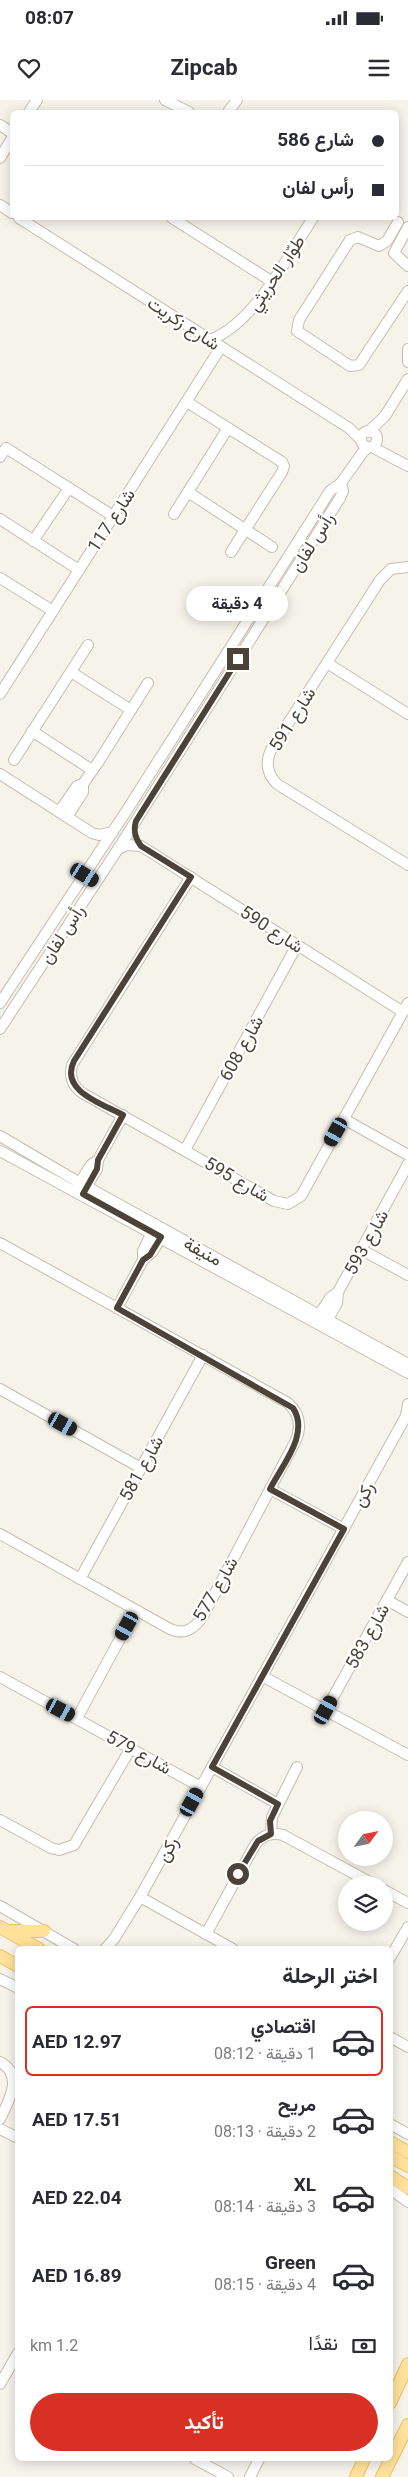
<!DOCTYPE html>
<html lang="ar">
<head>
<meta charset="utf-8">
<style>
  body { margin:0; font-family:Roboto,Vazirmatn,sans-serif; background:#f2f2f3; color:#2b2b33; direction:rtl; height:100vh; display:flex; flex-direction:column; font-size:19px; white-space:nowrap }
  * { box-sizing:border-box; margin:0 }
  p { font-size:16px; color:#7c7c81 }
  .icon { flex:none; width:28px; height:28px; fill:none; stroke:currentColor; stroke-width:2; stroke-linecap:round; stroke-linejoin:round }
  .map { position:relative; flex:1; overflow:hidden; direction:ltr }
  .panel { position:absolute; left:15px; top:1846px; width:378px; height:515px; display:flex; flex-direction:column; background:#fff; border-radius:8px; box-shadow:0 2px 12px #0003; direction:rtl }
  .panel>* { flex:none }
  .guide { position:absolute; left:10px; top:10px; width:389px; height:110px; border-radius:8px; box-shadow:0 2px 12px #0003; direction:rtl; display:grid; align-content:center; height:110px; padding:0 15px; background:#fff }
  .needle { width:32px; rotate:57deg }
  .tools { position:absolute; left:338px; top:1711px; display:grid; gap:10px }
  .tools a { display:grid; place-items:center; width:55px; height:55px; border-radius:50%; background:#fff; box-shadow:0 2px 12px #0003; font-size:25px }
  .end { position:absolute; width:22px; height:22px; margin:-11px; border:6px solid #4b4337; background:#fff; box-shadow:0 0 0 2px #fff }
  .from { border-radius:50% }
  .bubble { position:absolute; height:35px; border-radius:18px; background:#fff; box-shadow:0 2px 12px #0003; font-size:16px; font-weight:700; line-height:35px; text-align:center; direction:rtl }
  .car { position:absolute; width:15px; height:30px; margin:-15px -8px; border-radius:6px; box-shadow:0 0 4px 1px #0007; background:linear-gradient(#222 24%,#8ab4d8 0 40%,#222 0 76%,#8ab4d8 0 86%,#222 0) }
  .guide b { display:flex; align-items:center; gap:18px; height:48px; font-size:19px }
  .guide b+b { border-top:1px solid #e1e1e2 }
  .guide i { width:12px; height:12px; background:#2b2b33 }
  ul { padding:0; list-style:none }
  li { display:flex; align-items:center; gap:15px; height:70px; margin:0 10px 8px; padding:0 5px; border:2px solid transparent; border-radius:8px }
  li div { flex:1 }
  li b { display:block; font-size:19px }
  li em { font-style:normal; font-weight:700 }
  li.selected { border-color:#d93025 }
  li>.icon { width:45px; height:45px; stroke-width:1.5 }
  h2 { padding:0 15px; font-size:22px; line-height:60px }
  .pay { display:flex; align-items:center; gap:12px; height:55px; padding:0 15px; font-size:19px }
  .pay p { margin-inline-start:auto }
  .button { display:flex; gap:10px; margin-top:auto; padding:10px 15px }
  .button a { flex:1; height:58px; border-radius:30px; background:#d93025; color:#fff; font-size:20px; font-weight:700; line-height:58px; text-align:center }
  .status { display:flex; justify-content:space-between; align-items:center; height:35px; padding:0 25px; background:#fff; direction:ltr }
  .status svg { height:14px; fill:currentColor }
  header { display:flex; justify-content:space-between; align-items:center; height:65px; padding:0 15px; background:#fff; font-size:22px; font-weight:700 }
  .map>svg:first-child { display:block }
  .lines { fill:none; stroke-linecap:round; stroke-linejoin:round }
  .minor-casing { stroke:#c6bdaf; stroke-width:12 }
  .major-casing { stroke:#eec161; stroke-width:14 }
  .minor { stroke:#fff; stroke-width:10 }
  .major { stroke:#ffe19b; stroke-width:12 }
  .route { stroke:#4b4337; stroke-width:6 }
  .labels { text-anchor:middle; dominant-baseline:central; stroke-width:4.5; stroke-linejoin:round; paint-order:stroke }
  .street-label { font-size:18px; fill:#4b4337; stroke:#fff }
</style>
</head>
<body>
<div class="status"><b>08:07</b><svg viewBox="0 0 49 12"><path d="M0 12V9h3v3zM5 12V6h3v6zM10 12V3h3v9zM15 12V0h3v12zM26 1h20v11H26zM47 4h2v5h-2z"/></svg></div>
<header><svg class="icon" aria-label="menu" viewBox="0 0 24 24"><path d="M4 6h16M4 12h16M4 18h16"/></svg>Zipcab<svg class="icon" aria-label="heart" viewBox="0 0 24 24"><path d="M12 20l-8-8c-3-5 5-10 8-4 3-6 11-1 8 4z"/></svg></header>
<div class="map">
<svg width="408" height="2377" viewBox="0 0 408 2377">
  <rect width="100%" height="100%" fill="#f6f3eb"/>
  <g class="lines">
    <g class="minor-casing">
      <g id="minor">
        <polyline points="165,0 189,12"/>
        <polyline points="29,12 37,0"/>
        <polyline points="228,12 237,0"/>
        <polyline points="0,25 12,33"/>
        <polyline points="0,58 12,38"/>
        <polyline points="0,105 12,113"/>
        <polyline points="19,118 349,328 361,340"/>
        <polyline points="172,118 271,181"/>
        <polyline points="398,122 387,141 379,146 358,137 350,140 299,220 297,231 350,266 359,265 408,191"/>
        <polyline points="408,127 394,153 408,166"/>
        <path d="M210,240C255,223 287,157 313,118"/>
        <polyline points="408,249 408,262"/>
        <polyline points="187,302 282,362 284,366 282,372 231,452"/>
        <circle cx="369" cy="339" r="8"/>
        <polyline points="368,332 385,316 408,279"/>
        <polyline points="372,347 408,366"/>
        <polyline points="0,357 6,348 113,416"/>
        <polyline points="188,392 272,447"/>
        <polyline points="174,414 228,328"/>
        <polyline points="0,419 79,470"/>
        <polyline points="33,441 69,388"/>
        <path d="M408,467L391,469L380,480L271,650C265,663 267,674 277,684L408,765"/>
        <polyline points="0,478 53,511"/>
        <polyline points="327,563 408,614"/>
        <polyline points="71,572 131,610"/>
        <polyline points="0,594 221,247"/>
        <polyline points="32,631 92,670"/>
        <polyline points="14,660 88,545"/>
        <polyline points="0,674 92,733 99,735 113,732"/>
        <polyline points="59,712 77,686 83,684 99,661 148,583"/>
        <polyline points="67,717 83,692 83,684"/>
        <polyline points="118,749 127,745 141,746 403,912"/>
        <path d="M191,777L72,965C69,978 73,987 84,994L274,1101L288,1104L301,1096L408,903"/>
        <polyline points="0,903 127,710 330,391 341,383 363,352 369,347"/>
        <polyline points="0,929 118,749 340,398 343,391 341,383"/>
        <polyline points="344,1019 408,1055"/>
        <polyline points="0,1036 80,1083 408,1264"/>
        <polyline points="185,1050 297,845"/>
        <polyline points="0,1051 408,1273"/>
        <polyline points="77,1087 91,1065 98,1060 123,1015"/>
        <polyline points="84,1091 97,1069 98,1061"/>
        <path d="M0,1143L288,1303C300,1314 302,1327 295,1342L203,1516C195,1528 185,1536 170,1529L0,1434"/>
        <polyline points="362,1150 408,1175"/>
        <polyline points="143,1160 153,1151 161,1137"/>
        <polyline points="117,1208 143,1160 143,1151 152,1132"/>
        <polyline points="317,1218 330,1198 338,1192"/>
        <polyline points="325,1225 337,1203 338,1192 408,1064"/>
        <polyline points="0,1289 141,1368"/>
        <polyline points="270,1389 344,1429"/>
        <polyline points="80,1479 203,1255"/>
        <polyline points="387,1500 408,1512"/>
        <polyline points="262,1576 408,1655"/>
        <polyline points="0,1577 201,1687"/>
        <polyline points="326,1610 408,1462"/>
        <polyline points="77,1618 135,1511"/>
        <polyline points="212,1667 278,1704"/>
        <polyline points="0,1720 51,1748 59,1750 74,1745 131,1648"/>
        <polyline points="271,1734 272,1717 297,1667"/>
        <polyline points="384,1790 408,1803"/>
        <polyline points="140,1797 233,1849"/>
        <polyline points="0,1806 74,1849"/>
        <path d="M206,1834L255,1745C262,1735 271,1732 283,1735L375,1785"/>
        <polyline points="105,1849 114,1839 140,1797 406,1316 408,1304"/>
        <polyline points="390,1858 408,1827"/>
        <polyline points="0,1879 18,1888"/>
        <polyline points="390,1937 408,1947"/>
        <path d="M0,1962C24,1975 9,2001 0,2019"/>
        <polyline points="390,2024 408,2034"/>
        <polyline points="0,2029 18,2038"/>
        <polyline points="390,2089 408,2102"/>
        <polyline points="0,2284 18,2253"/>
        <polyline points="195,2359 228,2377"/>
        <polyline points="250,2377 259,2359"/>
      </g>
    </g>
    <g class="major-casing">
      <g id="major">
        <polyline points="0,1827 39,1849"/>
        <polyline points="9,1831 44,1831"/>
        <polyline points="0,1856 18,1866"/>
        <polyline points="390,2042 408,2052"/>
        <polyline points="390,2056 408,2066"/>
        <polyline points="390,2076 408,2088"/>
        <polyline points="390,2303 408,2264"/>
        <polyline points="356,2377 364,2359"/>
        <polyline points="382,2377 408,2325"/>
      </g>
    </g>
    <use href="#minor" class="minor"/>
    <use href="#major" class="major"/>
  </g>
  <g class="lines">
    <path class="route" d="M238,559L136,721C133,731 135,738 141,746L191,777L74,961C59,991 103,1004 123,1015L98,1060L97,1069L83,1094L161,1137L150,1155L143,1160L117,1208L293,1308C310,1334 282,1365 270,1389L344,1429L212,1667L278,1704L270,1721L271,1734L258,1741L238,1774"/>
  </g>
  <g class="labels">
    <g class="street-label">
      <text transform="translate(276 173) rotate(-56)">طوّار الحريثي</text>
      <text transform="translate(184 223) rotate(33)">شارع زكريت</text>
      <text transform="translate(111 420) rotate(-57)">شارع 117</text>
      <text transform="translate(312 442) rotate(-58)">رأس لفان</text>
      <text transform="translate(292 619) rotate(-58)">شارع 591</text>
      <text transform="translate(272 829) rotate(33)">شارع 590</text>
      <text transform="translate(62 834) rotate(-57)">رأس لفان</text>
      <text transform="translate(241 948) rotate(-61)">شارع 608</text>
      <text transform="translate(237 1079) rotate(30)">شارع 595</text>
      <text transform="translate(366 1142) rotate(-61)">شارع 593</text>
      <text transform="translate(203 1151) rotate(29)">منيفة</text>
      <text transform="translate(141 1368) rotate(-61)">شارع 581</text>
      <text transform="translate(363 1394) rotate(-61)">ركن</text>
      <text transform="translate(215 1489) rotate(-60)">شارع 577</text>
      <text transform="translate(367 1536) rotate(-61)">شارع 583</text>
      <text transform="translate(139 1652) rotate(29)">شارع 579</text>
      <text transform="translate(167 1749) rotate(-61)">ركن</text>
    </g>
  </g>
</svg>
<div class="tools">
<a><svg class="needle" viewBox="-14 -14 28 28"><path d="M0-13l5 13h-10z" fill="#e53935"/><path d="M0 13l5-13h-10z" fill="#7c7c81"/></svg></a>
<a><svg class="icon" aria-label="layers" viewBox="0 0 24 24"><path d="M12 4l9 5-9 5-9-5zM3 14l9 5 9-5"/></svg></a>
</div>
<i class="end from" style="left:238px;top:1774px"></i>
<i class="end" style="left:238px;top:559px"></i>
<div class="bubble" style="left:186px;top:486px;width:102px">4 دقيقة</div>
<i class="car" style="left:85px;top:775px;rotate:121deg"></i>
<i class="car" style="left:336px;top:1032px;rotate:209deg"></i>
<i class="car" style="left:63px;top:1324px;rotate:119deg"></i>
<i class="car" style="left:127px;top:1526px;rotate:209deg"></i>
<i class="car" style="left:61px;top:1610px;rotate:118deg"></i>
<i class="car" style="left:326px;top:1610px;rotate:29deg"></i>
<i class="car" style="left:192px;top:1702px;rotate:29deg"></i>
<div class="guide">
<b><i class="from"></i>شارع 586</b>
<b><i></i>رأس لفان</b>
</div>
<section class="panel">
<h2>اختر الرحلة</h2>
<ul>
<li class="selected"><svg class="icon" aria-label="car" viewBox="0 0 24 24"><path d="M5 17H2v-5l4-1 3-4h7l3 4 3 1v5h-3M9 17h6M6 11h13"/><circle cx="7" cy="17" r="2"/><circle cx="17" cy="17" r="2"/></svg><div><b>اقتصادي</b><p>1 دقيقة · 08:12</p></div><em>AED 12.97</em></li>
<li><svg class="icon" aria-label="car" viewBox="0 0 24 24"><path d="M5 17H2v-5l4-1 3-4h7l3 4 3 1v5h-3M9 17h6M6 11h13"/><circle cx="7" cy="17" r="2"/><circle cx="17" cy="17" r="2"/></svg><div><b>مريح</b><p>2 دقيقة · 08:13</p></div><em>AED 17.51</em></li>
<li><svg class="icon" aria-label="car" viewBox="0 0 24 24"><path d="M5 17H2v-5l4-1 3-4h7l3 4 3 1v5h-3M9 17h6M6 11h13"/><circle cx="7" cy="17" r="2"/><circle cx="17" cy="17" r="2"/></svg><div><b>XL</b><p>3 دقيقة · 08:14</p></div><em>AED 22.04</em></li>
<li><svg class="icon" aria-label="car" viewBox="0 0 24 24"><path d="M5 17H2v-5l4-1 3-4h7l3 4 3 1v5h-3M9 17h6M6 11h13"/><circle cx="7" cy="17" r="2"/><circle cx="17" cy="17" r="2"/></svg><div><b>Green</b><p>4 دقيقة · 08:15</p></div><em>AED 16.89</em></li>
</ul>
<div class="pay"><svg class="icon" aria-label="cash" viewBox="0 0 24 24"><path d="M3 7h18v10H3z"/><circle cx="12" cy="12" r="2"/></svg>نقدًا<p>1.2 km</p></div>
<div class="button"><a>تأكيد</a></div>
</section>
</div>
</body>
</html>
